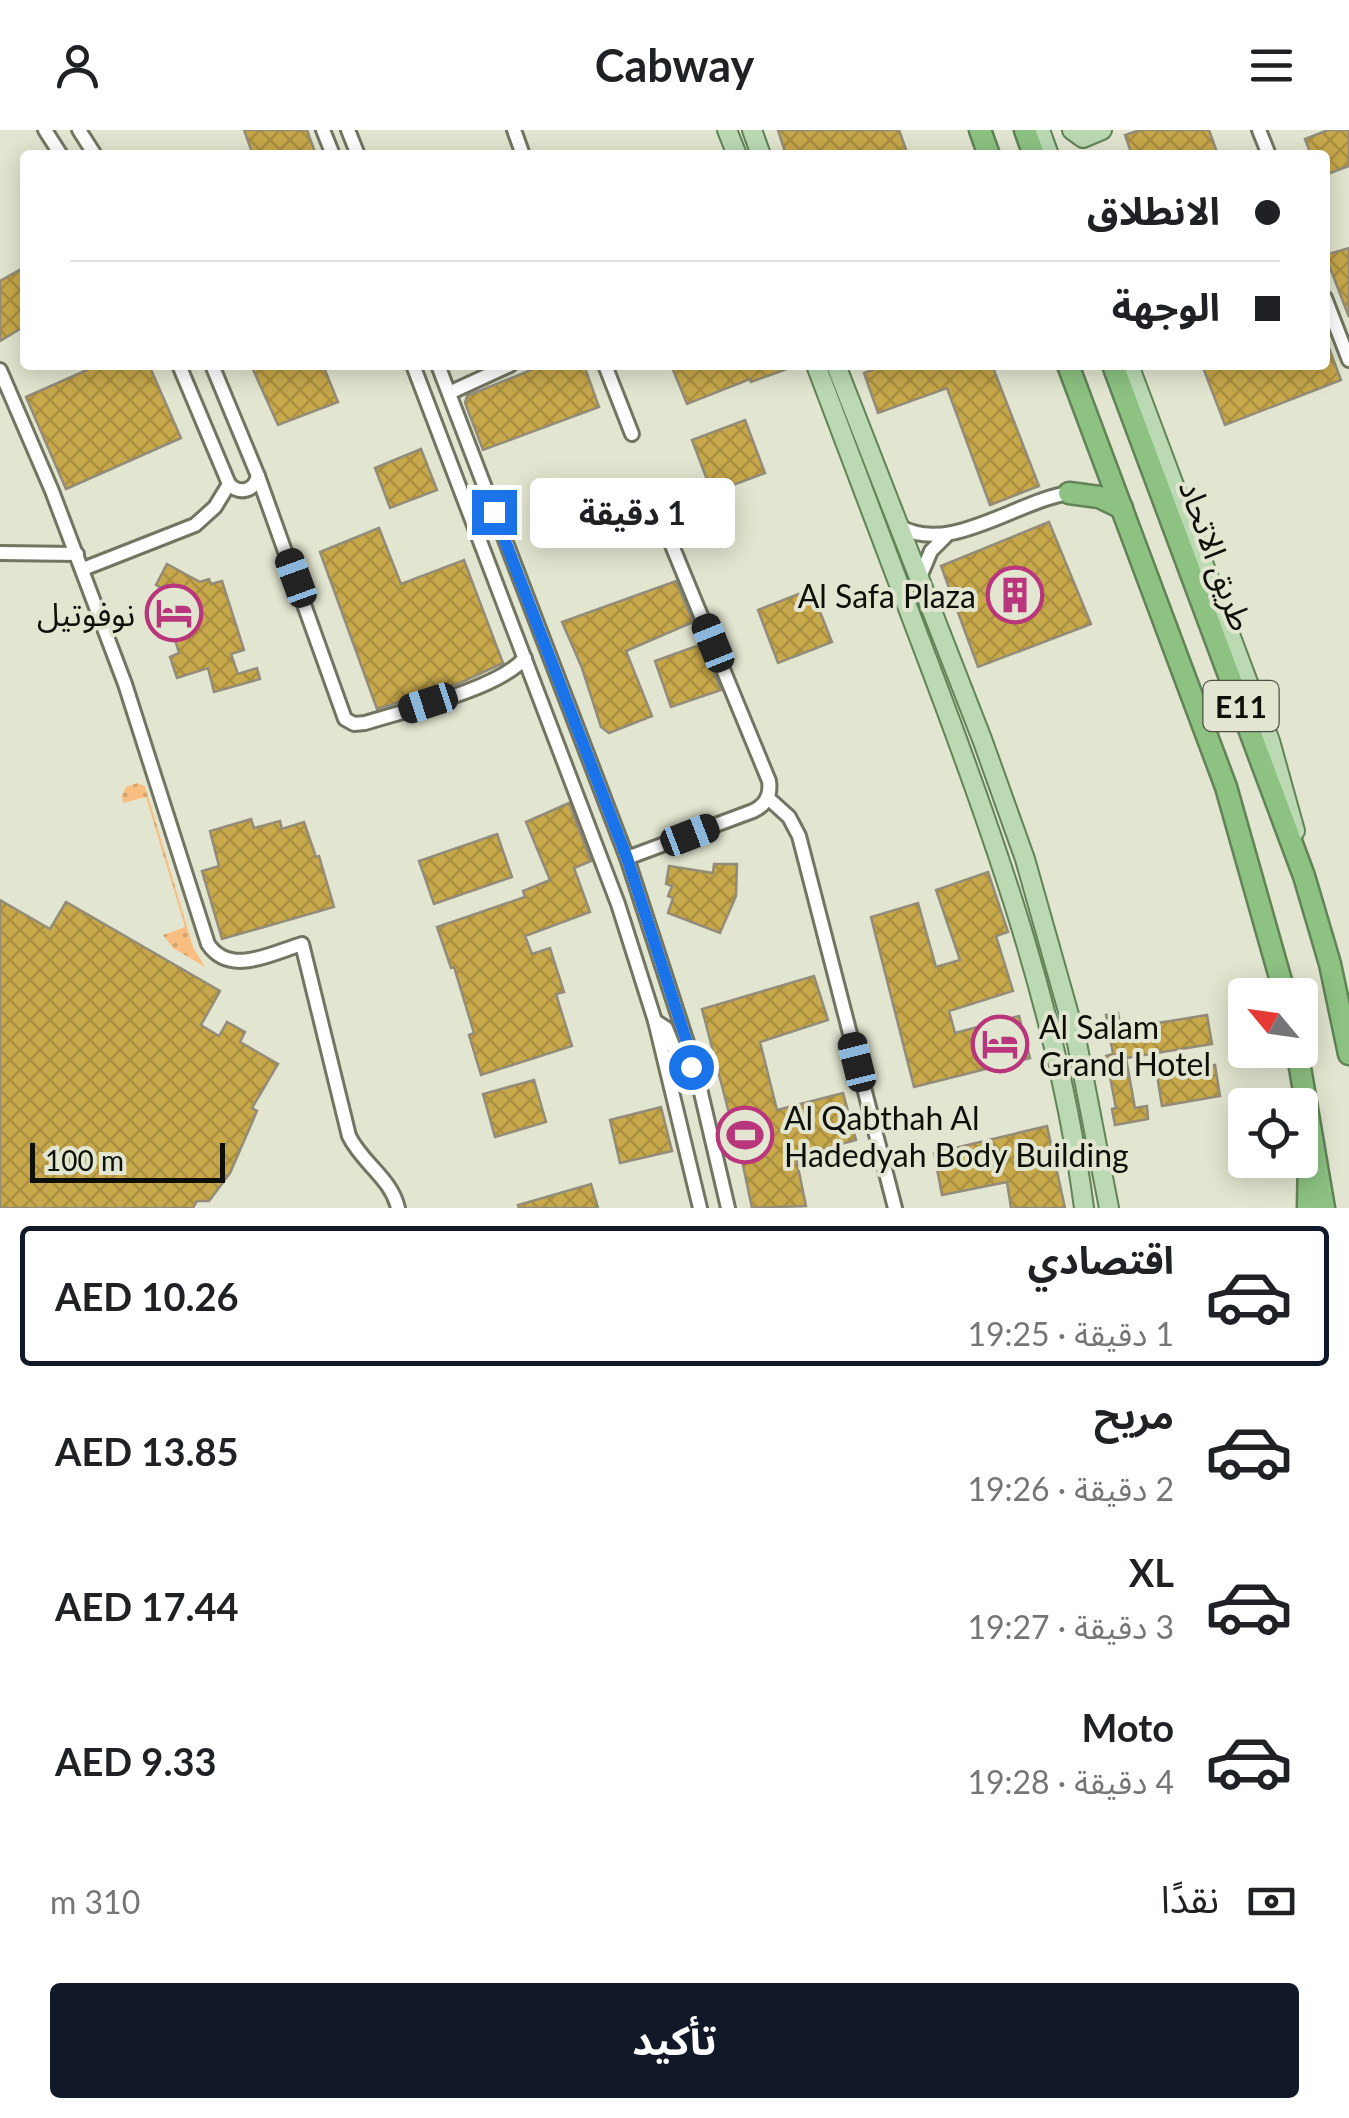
<!DOCTYPE html>
<html lang="ar">
<head>
<meta charset="utf-8">
<style>
  body { margin:0; font-family:Lato,"Noto Sans Arabic",sans-serif; background:#f6f6f6; color:#202124; direction:rtl; height:100vh; display:flex; flex-direction:column; font-size:38px; white-space:nowrap }
  * { box-sizing:border-box; margin:0 }
  p { font-size:32px; color:#757577 }
  .icon { flex:none; width:55px; height:55px; fill:none; stroke:currentColor; stroke-width:2; stroke-linecap:round; stroke-linejoin:round }
  .map { position:relative; height:1078px; overflow:hidden; direction:ltr }
  .panel { display:flex; flex-direction:column; background:#fff; flex:1 }
  .panel>* { flex:none }
  .guide { position:absolute; left:20px; top:20px; width:1310px; height:220px; border-radius:10px; box-shadow:0 5px 25px #0003; direction:rtl; display:grid; align-content:center; height:220px; padding:0 50px; background:#fff }
  .needle { width:65px; rotate:299deg }
  .fabs { position:absolute; left:1228px; top:848px; display:grid; gap:20px }
  .fabs a { display:grid; place-items:center; width:90px; height:90px; border-radius:10px; background:#fff; box-shadow:0 5px 25px #0003; font-size:50px }
  .scale { position:absolute; left:30px; bottom:25px; width:195px; box-sizing:border-box; padding-left:10px; border:5px solid #0e0f08; border-top:0; font-size:28px; line-height:35px; white-space:nowrap; color:#0e0f08; -webkit-text-stroke:8px #e2e6d0; paint-order:stroke }
  .end { position:absolute; width:45px; height:45px; margin:-22px; border:12px solid #1a73e8; background:#fff; box-shadow:0 0 0 5px #fff }
  .from { border-radius:50% }
  .bubble { position:absolute; height:70px; border-radius:10px; background:#fff; box-shadow:0 5px 25px #0003; font-size:32px; font-weight:700; line-height:70px; text-align:center; direction:rtl }
  .car { position:absolute; width:30px; height:60px; margin:-30px -15px; border-radius:12px; box-shadow:0 0 8px 2px #0007; background:linear-gradient(#222 24%,#8ab4d8 0 40%,#222 0 76%,#8ab4d8 0 86%,#222 0) }
  .guide b { display:flex; align-items:center; gap:35px; height:95px; font-size:38px }
  .guide b+b { border-top:2px solid #e0e0e0 }
  .guide i { width:25px; height:25px; background:#202124 }
  ul { padding:18px 0 0; list-style:none }
  li { display:flex; align-items:center; gap:30px; height:140px; margin:0 20px 15px; padding:0 30px; border:5px solid transparent; border-radius:10px }
  li div { flex:1 }
  li b { display:block; font-size:38px }
  li em { font-style:normal; font-weight:700 }
  li.current { border-color:#111827 }
  li>.icon { width:90px; height:90px; stroke-width:1.5 }
  .pay { display:flex; align-items:center; gap:25px; height:110px; padding:0 50px; font-size:38px }
  .pay p { margin-inline-start:auto }
  .action { display:flex; gap:20px; margin-top:auto; padding:20px 50px }
  .action a { flex:1; height:115px; border-radius:10px; background:#111827; color:#fff; font-size:40px; font-weight:700; line-height:115px; text-align:center }
  header { display:flex; justify-content:space-between; align-items:center; height:130px; padding:0 50px; background:#fff; font-size:45px; font-weight:700 }
  .map>svg:first-child { display:block }
  .grass { fill:url(#grass-dots) }
  .building { fill:url(#building-cross-hatch); stroke:#938c78; stroke-width:2.5 }
  .lines { fill:none; stroke-linecap:round; stroke-linejoin:round }
  .minor-casing { stroke:#717561; stroke-width:18 }
  .major-casing { stroke:#618357; stroke-width:22 }
  .highway-casing { stroke:#618357; stroke-width:25 }
  .minor { stroke:#fff; stroke-width:12 }
  .major { stroke:#bbdab4; stroke-width:18 }
  .highway { stroke:#8dc282; stroke-width:20 }
  .route { stroke:#1a73e8; stroke-width:12 }
  .labels { text-anchor:middle; dominant-baseline:central; stroke-width:8; stroke-linejoin:round; paint-order:stroke }
  .shield { fill:#e2e6d0; stroke:#4e5044; stroke-width:2.5 }
  .shield-label { font-size:30px; font-weight:bold; fill:#0e0f08 }
  .street-label { font-size:32px; fill:#0e0f08; stroke:#e2e6d0 }
  .poi-label { font-size:32px; fill:#0e0f08; stroke:#e2e6d0; text-anchor:end }
</style>
</head>
<body>
<header><svg class="icon" aria-label="menu" viewBox="0 0 24 24"><path d="M4 6h16M4 12h16M4 18h16"/></svg>Cabway<svg class="icon" aria-label="person" viewBox="0 0 24 24"><circle cx="12" cy="8" r="4"/><path d="M4 21q1-7 8-7t8 7"/></svg></header>
<div class="map">
<svg width="1349" height="1078" viewBox="0 0 1349 1078">
  <defs>
    <pattern id="grass-dots" width="8" height="8" patternUnits="userSpaceOnUse" patternTransform="scale(2.5)"><rect width="8" height="8" fill="#f9be82"/><path d="M2 2h.1M6 6h.1" fill="none" stroke="#d4a26f" stroke-width="1.8" stroke-linecap="round"/></pattern>
    <pattern id="building-cross-hatch" width="8" height="8" patternUnits="userSpaceOnUse" patternTransform="scale(2.5)"><rect width="8" height="8" fill="#c7a84b"/><path d="M0 0l8 8M0 8l8-8" fill="none" stroke="#aa8f40"/></pattern>
  </defs>
  <rect width="100%" height="100%" fill="#e2e6d0"/>
  <polygon class="grass" points="137,653 145,656 193,817 205,837 173,818 163,805 185,797 146,667 123,673 122,665 126,657"/>
  <g class="building">
    <polygon points="244,0 307,0 316,25 253,25"/>
    <polygon points="778,0 899,0 908,25 786,25"/>
    <polygon points="1140,0 1209,0 1218,25 1132,25 1125,5"/>
    <polygon points="1328,0 1349,0 1349,36 1325,45 1325,25 1311,25 1305,9"/>
    <polygon points="1349,118 1349,187 1325,125"/>
    <polygon points="25,137 25,196 0,211 0,151"/>
    <polygon points="1326,210 1341,250 1225,295 1202,235 1325,235"/>
    <polygon points="98,235 149,235 181,308 66,359 26,267"/>
    <polygon points="251,235 323,235 338,272 278,295"/>
    <polygon points="543,235 584,235 599,277 483,320 465,273 467,266"/>
    <polygon points="671,235 795,235 795,236 751,252 750,249 687,274"/>
    <polygon points="886,235 992,235 1039,356 990,375 947,258 878,283 864,243"/>
    <polygon points="745,290 765,343 712,363 692,310"/>
    <polygon points="421,319 437,360 390,378 375,338"/>
    <polygon points="1049,392 1091,494 978,537 941,436"/>
    <polygon points="379,398 401,454 464,430 503,533 460,553 377,579 320,422"/>
    <polygon points="167,434 200,452 209,449 211,454 222,451 244,520 231,524 238,544 257,538 260,549 214,562 208,538 177,548 170,527 179,523 173,503 159,507 153,489 195,475 156,455"/>
    <polygon points="676,451 693,492 626,521 652,586 609,603 601,597 582,538 562,492"/>
    <polygon points="811,459 832,512 778,533 758,480"/>
    <polygon points="702,514 721,560 671,577 655,531"/>
    <polygon points="569,673 591,731 574,738 590,782 525,806 532,824 550,818 564,862 556,864 572,916 481,945 469,905 474,903 454,837 451,838 437,797 525,767 523,761 550,750 526,692"/>
    <polygon points="251,689 254,698 280,691 282,699 304,692 316,727 319,726 334,777 222,809 202,741 219,736 210,701"/>
    <polygon points="497,704 512,747 434,774 419,731"/>
    <polygon points="714,734 737,734 736,766 720,803 668,783 673,768 668,766 672,756 666,754 669,736 713,743"/>
    <polygon points="988,742 1008,802 996,806 1013,861 949,881 955,903 1019,886 1030,928 914,957 871,787 918,773 936,837 960,830 936,760"/>
    <polygon points="0,770 50,799 66,772 220,861 201,895 219,906 227,892 245,902 240,912 278,934 252,978 257,981 230,1043 209,1071 197,1071 193,1078 0,1078"/>
    <polygon points="814,846 828,890 760,912 777,980 843,963 856,1010 796,1027 806,1076 752,1078 732,983 729,983 702,879"/>
    <polygon points="1118,883 1121,899 1207,885 1212,914 1126,928 1135,978 1147,976 1148,989 1115,995 1112,979 1116,978 1106,926 1113,924 1106,885"/>
    <polygon points="1215,935 1220,966 1162,976 1157,945"/>
    <polygon points="534,950 546,992 495,1007 483,964"/>
    <polygon points="661,977 672,1021 620,1033 610,990"/>
    <polygon points="1047,996 1065,1078 1011,1078 1007,1052 942,1065 934,1023"/>
    <polygon points="591,1054 598,1078 519,1078 518,1075"/>
  </g>
  <g class="lines">
    <g class="minor-casing">
      <g id="minor">
        <polyline points="45,0 61,25"/>
        <polyline points="79,0 95,25"/>
        <polyline points="323,0 333,25"/>
        <polyline points="348,0 358,25"/>
        <polyline points="514,0 523,25"/>
        <polyline points="1259,0 1269,25"/>
        <polyline points="1325,168 1349,230"/>
        <path d="M179,235L229,354C240,365 254,361 258,346"/>
        <path d="M212,235L258,346L345,589L354,594L365,593C407,580 498,559 525,528"/>
        <polyline points="413,235 618,774 655,891 700,1078"/>
        <polyline points="438,235 627,728 695,937 728,1078"/>
        <polyline points="605,235 632,304"/>
        <path d="M0,240L52,361L125,554L208,814C230,847 272,823 302,814L349,1006C362,1033 391,1048 398,1078"/>
        <polyline points="449,263 510,235"/>
        <path d="M899,396C949,426 1016,371 1069,363"/>
        <polyline points="0,423 77,424"/>
        <polyline points="83,439 195,395 215,377 229,354"/>
        <polyline points="920,447 931,421 946,406"/>
        <polyline points="768,668 789,687 799,706 895,1078"/>
        <path d="M627,728L753,681C766,675 771,665 769,651L671,413"/>
        <polyline points="655,891 666,898 680,933 695,937"/>
      </g>
    </g>
    <g class="major-casing">
      <g id="major">
        <polyline points="727,0 737,25"/>
        <polyline points="752,0 761,25"/>
        <polyline points="1040,0 1049,25"/>
        <polyline points="1072,0 1083,8 1102,0"/>
        <path d="M816,235C855,339 894,443 934,547C999,720 1060,893 1084,1078"/>
        <polyline points="836,235 982,609 1025,729 1077,913 1109,1078"/>
        <polyline points="1129,235 1270,611 1295,701"/>
      </g>
    </g>
    <g class="highway-casing">
      <g id="highway">
        <polyline points="980,0 989,25"/>
        <polyline points="1025,0 1034,25"/>
        <polyline points="1068,235 1226,657 1285,865"/>
        <polyline points="1113,235 1304,746 1330,834 1349,924"/>
        <polyline points="1069,363 1099,367 1122,378"/>
        <polyline points="1297,920 1324,1078"/>
        <polyline points="1308,1078 1309,1027"/>
      </g>
    </g>
    <use href="#minor" class="minor"/>
    <use href="#major" class="major"/>
    <use href="#highway" class="highway"/>
  </g>
  <g class="lines">
    <polyline class="route" points="494,382 627,728 695,937 691,937"/>
  </g>
  <defs>
    <g id="building-ring" transform="scale(2.875)"><circle r="9.5" fill="#e2e6d0" stroke="#b9357c" stroke-width="1.5"/><path d="M-4-6H4V6H1V3H-1V6H-4ZM-2.5-4.3h1.7v1.8h-1.7ZM.8-4.3h1.7v1.8H.8ZM-2.5-1h1.7V.8h-1.7ZM.8-1h1.7V.8H.8Z" fill="#b9357c"/></g>
    <g id="hotel-ring" transform="scale(2.875)"><circle r="9.5" fill="#e2e6d0" stroke="#b9357c" stroke-width="1.5"/><path d="M-6-4.5h1.5V1H6V5H4.5V3h-9V5H-6ZM-4 0a1.8 1.8 0 1 1 3.6 0ZM.5 0V-2.5h3Q6-2.5 6 0Z" fill="#b9357c"/></g>
    <g id="stadium-ring" transform="scale(2.875)"><circle r="9.5" fill="#e2e6d0" stroke="#b9357c" stroke-width="1.5"/><path d="M0-5a6.5 5 0 1 0 0 10a6.5 5 0 1 0 0-10ZM-3.5-1.8h7v3.6h-7Z" fill="#b9357c"/></g>
  </defs>
  <g fill-rule="evenodd">
    <use href="#building-ring" x="1015" y="465"/>
    <use href="#hotel-ring" x="174" y="483"/>
    <use href="#hotel-ring" x="1000" y="914"/>
    <use href="#stadium-ring" x="745" y="1005"/>
  </g>
  <g class="labels">
    <rect class="shield" x="1203.5" y="551" width="75" height="50" rx="8"/>
    <g class="shield-label">
      <text x="1241" y="576">E11</text>
    </g>
    <g class="street-label">
      <text transform="translate(1217 425) rotate(70)">طريق الاتحاد</text>
    </g>
    <g class="poi-label">
      <text x="976" y="465">Al Safa Plaza</text>
      <text x="135" y="483">نوفوتيل</text>
      <text x="1039" y="896" text-anchor="start">Al Salam<tspan x="1039" dy="37">Grand Hotel</tspan></text>
      <text x="784" y="987" text-anchor="start">Al Qabthah Al<tspan x="784" dy="37">Hadedyah Body Building</tspan></text>
    </g>
  </g>
</svg>
<div class="fabs">
<a><svg class="needle" viewBox="-14 -14 28 28"><path d="M0-13l5 13h-10z" fill="#e53935"/><path d="M0 13l5-13h-10z" fill="#757577"/></svg></a>
<a><svg class="icon" aria-label="locate" viewBox="0 0 24 24"><circle cx="12" cy="12" r="6"/><path d="M12 2v4M12 18v4M2 12h4M18 12h4"/></svg></a>
</div>
<div class="scale">100 m</div>
<i class="end from" style="left:691px;top:937px"></i>
<i class="end" style="left:494px;top:382px"></i>
<div class="bubble" style="left:530px;top:348px;width:205px">1 دقيقة</div>
<i class="car" style="left:296px;top:448px;rotate:340deg"></i>
<i class="car" style="left:713px;top:513px;rotate:338deg"></i>
<i class="car" style="left:428px;top:573px;rotate:252deg"></i>
<i class="car" style="left:690px;top:705px;rotate:69deg"></i>
<i class="car" style="left:857px;top:932px;rotate:346deg"></i>
<div class="guide">
<b><i class="from"></i>الانطلاق</b>
<b><i></i>الوجهة</b>
</div>
</div>
<section class="panel">
<ul>
<li class="current"><svg class="icon" aria-label="car" viewBox="0 0 24 24"><path d="M5 17H2v-5l4-1 3-4h7l3 4 3 1v5h-3M9 17h6M6 11h13"/><circle cx="7" cy="17" r="2"/><circle cx="17" cy="17" r="2"/></svg><div><b>اقتصادي</b><p>1 دقيقة · 19:25</p></div><em>AED 10.26</em></li>
<li><svg class="icon" aria-label="car" viewBox="0 0 24 24"><path d="M5 17H2v-5l4-1 3-4h7l3 4 3 1v5h-3M9 17h6M6 11h13"/><circle cx="7" cy="17" r="2"/><circle cx="17" cy="17" r="2"/></svg><div><b>مريح</b><p>2 دقيقة · 19:26</p></div><em>AED 13.85</em></li>
<li><svg class="icon" aria-label="car" viewBox="0 0 24 24"><path d="M5 17H2v-5l4-1 3-4h7l3 4 3 1v5h-3M9 17h6M6 11h13"/><circle cx="7" cy="17" r="2"/><circle cx="17" cy="17" r="2"/></svg><div><b>XL</b><p>3 دقيقة · 19:27</p></div><em>AED 17.44</em></li>
<li><svg class="icon" aria-label="car" viewBox="0 0 24 24"><path d="M5 17H2v-5l4-1 3-4h7l3 4 3 1v5h-3M9 17h6M6 11h13"/><circle cx="7" cy="17" r="2"/><circle cx="17" cy="17" r="2"/></svg><div><b>Moto</b><p>4 دقيقة · 19:28</p></div><em>AED 9.33</em></li>
</ul>
<div class="pay"><svg class="icon" aria-label="cash" viewBox="0 0 24 24"><path d="M3 7h18v10H3z"/><circle cx="12" cy="12" r="2"/></svg>نقدًا<p>310 m</p></div>
<div class="action"><a>تأكيد</a></div>
</section>
</body>
</html>
